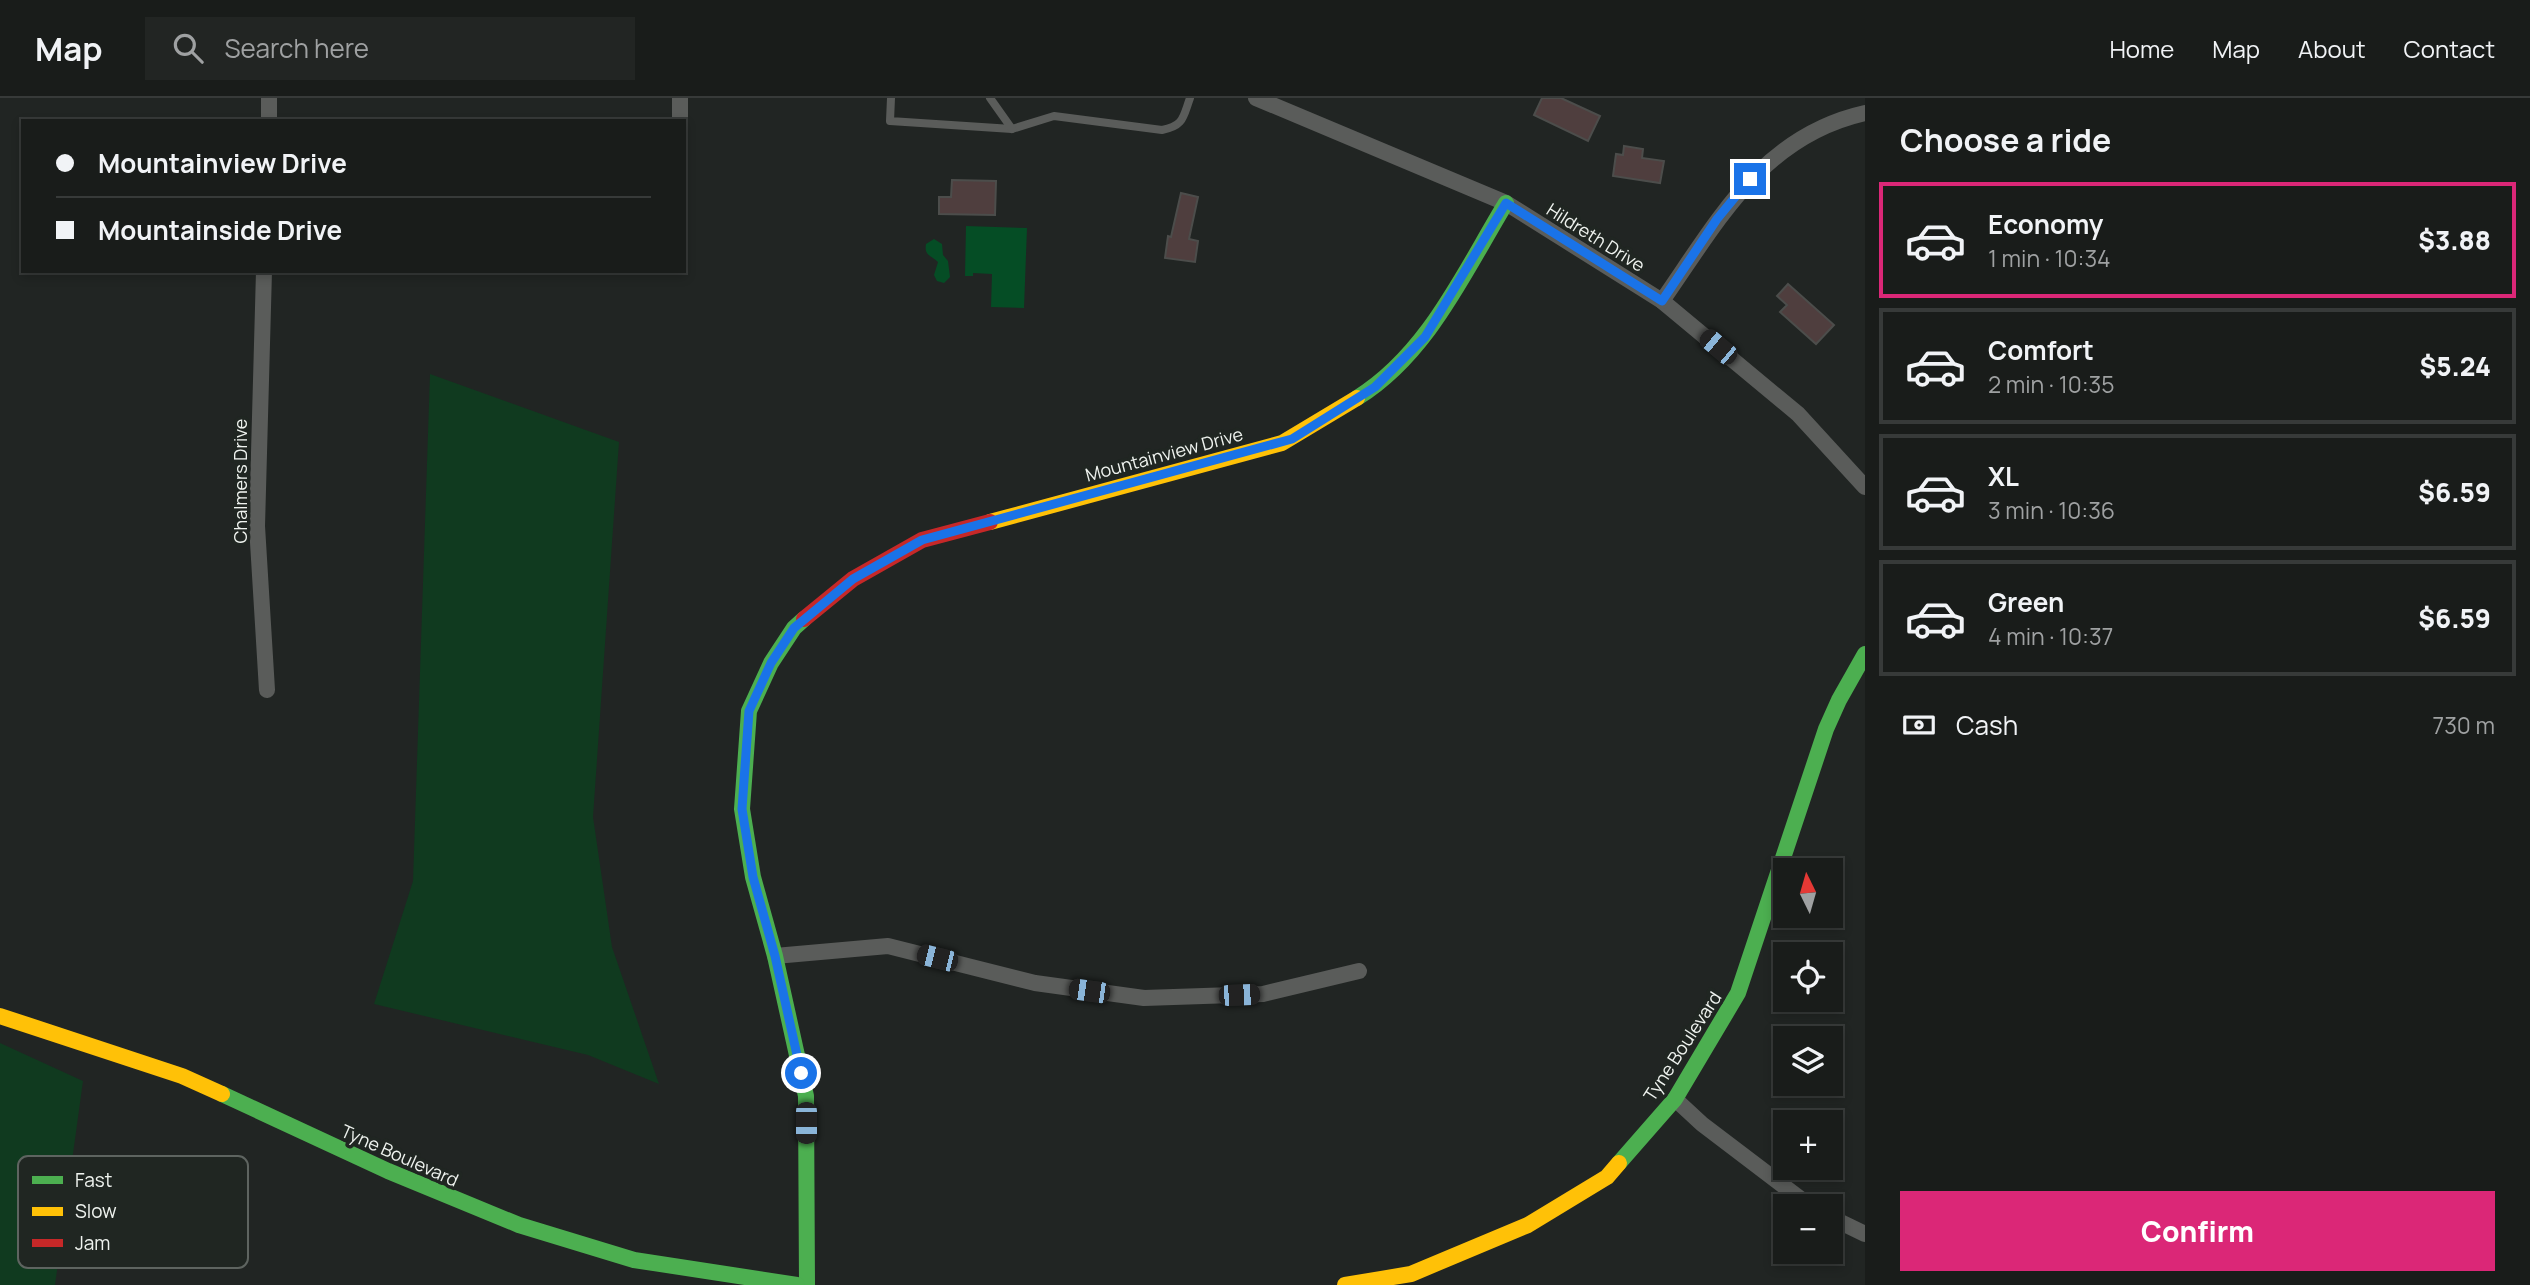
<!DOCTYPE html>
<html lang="en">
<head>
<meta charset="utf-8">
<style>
  body { margin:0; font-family:Manrope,sans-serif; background:#222523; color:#f1f3f6; height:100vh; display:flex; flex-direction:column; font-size:26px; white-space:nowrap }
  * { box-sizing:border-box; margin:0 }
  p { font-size:23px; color:#9fa1a2 }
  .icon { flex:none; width:38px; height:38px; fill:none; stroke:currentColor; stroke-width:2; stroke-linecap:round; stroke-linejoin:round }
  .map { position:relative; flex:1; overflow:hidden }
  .side { display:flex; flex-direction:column; background:#191c1a; width:665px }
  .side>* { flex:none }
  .banner { position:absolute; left:21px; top:21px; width:665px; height:154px; border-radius:0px; box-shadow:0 4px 10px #0003,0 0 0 2px #373a39; display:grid; align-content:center; height:154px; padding:0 35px; background:#191c1a }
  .needle { width:46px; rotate:355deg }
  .buttons { position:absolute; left:1773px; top:760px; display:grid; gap:14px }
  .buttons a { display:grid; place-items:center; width:70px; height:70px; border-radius:0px; background:#191c1a; box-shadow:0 4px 10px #0003,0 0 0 2px #373a39; font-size:35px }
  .end { position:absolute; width:32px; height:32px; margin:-16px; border:9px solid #1a73e8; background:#fff; box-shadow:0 0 0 4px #fff }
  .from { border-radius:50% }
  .car { position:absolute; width:21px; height:42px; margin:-21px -10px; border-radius:9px; box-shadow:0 0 5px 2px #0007; background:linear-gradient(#222 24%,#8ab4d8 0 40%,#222 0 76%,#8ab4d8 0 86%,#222 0) }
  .banner b { display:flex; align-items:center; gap:24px; height:66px; font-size:26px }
  .banner b+b { border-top:2px solid #373a39 }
  .banner i { width:18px; height:18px; background:#f1f3f6 }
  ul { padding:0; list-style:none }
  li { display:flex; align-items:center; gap:21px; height:116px; margin:0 14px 10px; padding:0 21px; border:4px solid #373a39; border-radius:0px }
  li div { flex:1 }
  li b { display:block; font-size:26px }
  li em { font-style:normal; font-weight:800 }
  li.current { border-color:#db2777 }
  li>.icon { width:63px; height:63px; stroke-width:1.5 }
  h2 { padding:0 35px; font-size:32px; line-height:84px }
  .pay { display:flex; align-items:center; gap:18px; height:77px; padding:0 35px; font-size:26px }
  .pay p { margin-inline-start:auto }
  .button { display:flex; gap:14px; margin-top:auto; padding:14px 35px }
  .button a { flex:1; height:80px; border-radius:0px; background:#db2777; color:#fff; font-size:28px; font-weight:800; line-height:80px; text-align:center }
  header { display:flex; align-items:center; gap:42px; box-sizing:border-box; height:98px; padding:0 35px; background:#191c1a; border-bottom:2px solid #373a39 }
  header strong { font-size:33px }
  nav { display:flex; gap:38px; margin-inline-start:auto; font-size:24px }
  .search { width:490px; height:63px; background:#222523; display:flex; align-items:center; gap:18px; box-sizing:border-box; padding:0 24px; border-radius:0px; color:#9fa1a2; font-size:26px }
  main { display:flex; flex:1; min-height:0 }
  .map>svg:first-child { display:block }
  .green { fill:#103a1f }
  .water { fill:#054d25 }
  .building { fill:#4f3e3e; stroke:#4c4d4b; stroke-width:2 }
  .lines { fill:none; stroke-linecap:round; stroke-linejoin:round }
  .lane { stroke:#5a5c5a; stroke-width:8 }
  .street { stroke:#5a5c5a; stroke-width:16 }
  .fast { stroke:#4caf50; stroke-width:16 }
  .slow { stroke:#ffc107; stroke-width:16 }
  .jam { stroke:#c62828; stroke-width:16 }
  .route { stroke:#1a73e8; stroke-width:9 }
  .labels { text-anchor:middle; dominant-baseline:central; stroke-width:7; stroke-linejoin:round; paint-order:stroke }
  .street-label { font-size:18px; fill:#eff3ef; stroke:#202622 }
  .key { fill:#202622; stroke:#5e6460; stroke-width:2 }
  .key-label { font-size:19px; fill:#eff3ef }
</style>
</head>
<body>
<header>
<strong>Map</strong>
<div class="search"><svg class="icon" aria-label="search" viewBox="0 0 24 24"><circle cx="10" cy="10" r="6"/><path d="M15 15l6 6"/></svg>Search here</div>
<nav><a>Home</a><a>Map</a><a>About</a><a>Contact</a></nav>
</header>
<main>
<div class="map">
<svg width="1865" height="1187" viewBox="0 0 1865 1187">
  <rect width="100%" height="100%" fill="#212523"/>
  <g class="green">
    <polygon points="430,276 619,344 593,719 612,849 659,986 588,957 374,906 413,783"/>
    <polygon points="0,945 83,983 55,1187 0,1187"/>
  </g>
  <g class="water">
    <polygon points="966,128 1027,130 1024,210 991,209 992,176 973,175 973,178 965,178"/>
    <path d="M934,141L942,146L943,157L948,163L950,179L944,185L937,183L934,177L938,164C931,157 924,158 926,146Z"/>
  </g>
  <g class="building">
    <polygon points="1542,0 1561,0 1600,18 1588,43 1534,17"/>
    <polygon points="1624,48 1643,51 1642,60 1664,63 1660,85 1613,78 1616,56 1623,57"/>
    <polygon points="952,82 996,83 995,117 939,116 939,99 951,99"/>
    <polygon points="1181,95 1198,99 1189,141 1198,143 1195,164 1165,160 1168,138 1171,139"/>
    <polygon points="1788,186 1834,227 1816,246 1780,214 1787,207 1777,198"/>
  </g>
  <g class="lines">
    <g class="lane">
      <path d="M891,0L890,23L1012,31L1054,18L1162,32C1184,28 1183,19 1190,0"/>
      <polyline points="990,0 1012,31"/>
    </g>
    <g class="street">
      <polyline points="1256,0 1506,105 1662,203 1798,316 1865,389"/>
      <polyline points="269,23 269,0"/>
      <polyline points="680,23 680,0"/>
      <polyline points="264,173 257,428 267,592"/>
      <path d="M1662,203C1718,123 1762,38 1865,15"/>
      <polyline points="775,858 888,848 1035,885 1144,900 1263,896 1359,873"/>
      <polyline points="1675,1001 1702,1026 1810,1108"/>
      <polyline points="1830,1119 1865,1136"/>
    </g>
    <g class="fast">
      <path d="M1357,300C1428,256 1464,174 1506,105"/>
      <polyline points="804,521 794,530 771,565 749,613 742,711 753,779 775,858 806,998 807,1187"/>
      <polyline points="222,996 388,1073 519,1127 634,1162 797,1187"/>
      <polyline points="1619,1065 1675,1001 1738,895 1826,631 1839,602 1865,556"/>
    </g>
    <g class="slow">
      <polyline points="990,424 1282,345 1357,300"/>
      <polyline points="0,918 182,978 222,996"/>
      <polyline points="1345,1187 1411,1176 1528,1127 1607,1079 1619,1065"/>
    </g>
    <polyline class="jam" points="804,521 853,481 922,442 990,424"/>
  </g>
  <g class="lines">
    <polyline class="route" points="801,975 775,858 753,779 742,711 749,613 771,565 794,530 853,481 922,442 1292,341 1375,289 1425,239 1506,105 1662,203 1717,121 1750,81"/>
  </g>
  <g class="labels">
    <g class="street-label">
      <text transform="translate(1596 139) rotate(32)">Hildreth Drive</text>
      <text transform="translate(1164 356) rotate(-15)">Mountainview Drive</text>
      <text transform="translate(240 383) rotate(-90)">Chalmers Drive</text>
      <text transform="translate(1682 948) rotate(-57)">Tyne Boulevard</text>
      <text transform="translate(400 1057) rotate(24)">Tyne Boulevard</text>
    </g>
  </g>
  <rect x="18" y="1058" width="230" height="112" rx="10" class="key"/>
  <rect x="32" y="1078" width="31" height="8" fill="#4caf50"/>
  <rect x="32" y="1109" width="31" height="9" fill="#ffc107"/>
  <rect x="32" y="1141" width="31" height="8" fill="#c62828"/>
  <g class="key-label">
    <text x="75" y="1089">Fast</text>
    <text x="75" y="1120">Slow</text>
    <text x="75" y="1152">Jam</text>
  </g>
</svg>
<div class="buttons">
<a><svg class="needle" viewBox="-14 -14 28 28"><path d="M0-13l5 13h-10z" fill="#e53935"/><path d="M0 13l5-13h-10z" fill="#9fa1a2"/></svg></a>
<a><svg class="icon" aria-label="locate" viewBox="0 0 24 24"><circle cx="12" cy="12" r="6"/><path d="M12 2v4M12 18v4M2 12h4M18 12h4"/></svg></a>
<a><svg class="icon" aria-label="layers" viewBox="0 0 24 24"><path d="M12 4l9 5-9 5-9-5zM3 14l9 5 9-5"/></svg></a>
<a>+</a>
<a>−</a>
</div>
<i class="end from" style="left:801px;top:975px"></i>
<i class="end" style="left:1750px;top:81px"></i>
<i class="car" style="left:1718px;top:249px;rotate:310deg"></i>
<i class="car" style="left:937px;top:860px;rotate:284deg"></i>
<i class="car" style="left:1089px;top:893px;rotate:278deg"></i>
<i class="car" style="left:1239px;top:897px;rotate:88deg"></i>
<i class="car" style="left:806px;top:1025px;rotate:180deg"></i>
<div class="banner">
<b><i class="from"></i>Mountainview Drive</b>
<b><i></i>Mountainside Drive</b>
</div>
</div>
<section class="side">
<h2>Choose a ride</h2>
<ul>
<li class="current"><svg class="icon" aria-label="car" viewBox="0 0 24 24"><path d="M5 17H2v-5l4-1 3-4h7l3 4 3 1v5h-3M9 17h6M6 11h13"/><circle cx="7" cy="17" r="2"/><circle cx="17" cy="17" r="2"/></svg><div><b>Economy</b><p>1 min · 10:34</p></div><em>$3.88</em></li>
<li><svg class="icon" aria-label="car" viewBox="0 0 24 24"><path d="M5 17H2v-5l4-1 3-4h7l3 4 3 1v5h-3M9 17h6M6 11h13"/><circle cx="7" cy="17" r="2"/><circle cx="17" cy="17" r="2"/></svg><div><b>Comfort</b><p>2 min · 10:35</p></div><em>$5.24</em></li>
<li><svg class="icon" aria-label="car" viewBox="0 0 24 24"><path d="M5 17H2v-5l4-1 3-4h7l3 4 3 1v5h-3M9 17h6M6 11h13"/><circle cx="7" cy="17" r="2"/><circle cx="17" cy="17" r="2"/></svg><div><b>XL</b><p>3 min · 10:36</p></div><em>$6.59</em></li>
<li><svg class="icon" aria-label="car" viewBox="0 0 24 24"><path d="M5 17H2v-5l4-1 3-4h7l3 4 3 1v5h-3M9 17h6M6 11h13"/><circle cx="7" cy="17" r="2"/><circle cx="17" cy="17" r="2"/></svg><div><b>Green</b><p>4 min · 10:37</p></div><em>$6.59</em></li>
</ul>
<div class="pay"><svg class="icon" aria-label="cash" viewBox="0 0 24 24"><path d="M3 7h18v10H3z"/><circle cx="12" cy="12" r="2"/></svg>Cash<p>730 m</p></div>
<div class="button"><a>Confirm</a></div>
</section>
</main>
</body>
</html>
